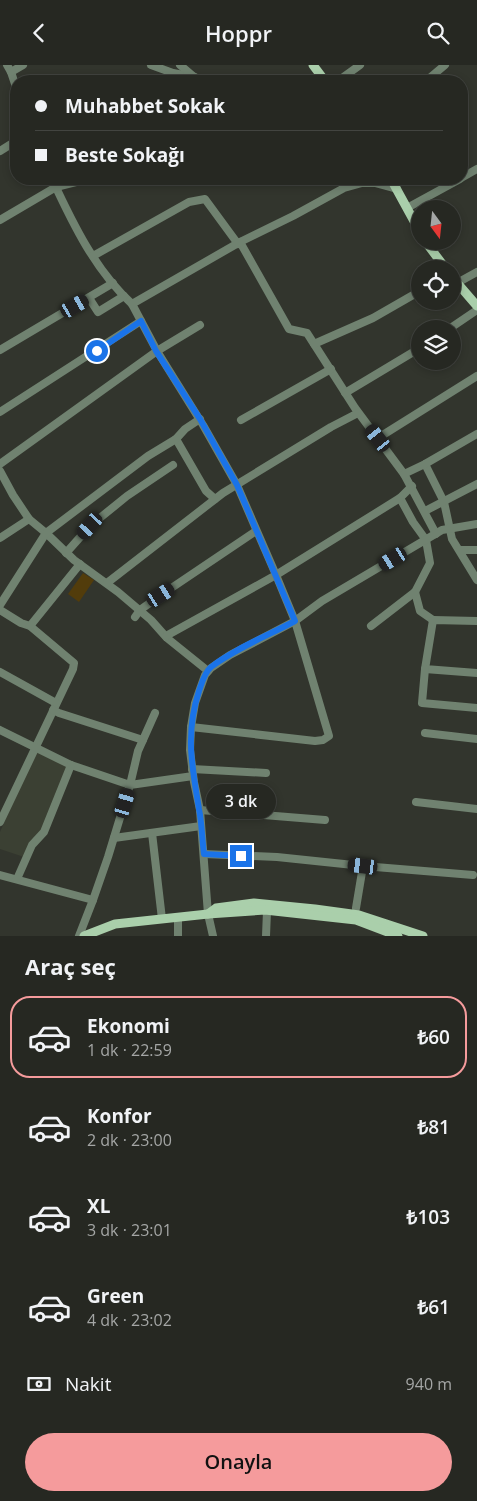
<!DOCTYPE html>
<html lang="tr">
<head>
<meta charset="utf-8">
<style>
  body { margin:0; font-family:"Open Sans",sans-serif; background:#2e302a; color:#f1f3f6; height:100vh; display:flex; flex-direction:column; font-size:19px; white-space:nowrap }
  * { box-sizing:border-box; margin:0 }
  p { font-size:16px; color:#a4a6a5 }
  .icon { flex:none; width:28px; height:28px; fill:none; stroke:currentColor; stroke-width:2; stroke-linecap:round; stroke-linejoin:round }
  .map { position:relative; height:871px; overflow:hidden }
  .side { display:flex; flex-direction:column; background:#262822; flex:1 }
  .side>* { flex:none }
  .hud { position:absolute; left:10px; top:10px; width:458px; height:110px; border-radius:20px; box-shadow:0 2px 8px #0003,0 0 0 1px #424440; display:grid; align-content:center; height:110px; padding:0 25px; background:#262822 }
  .needle { width:32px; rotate:165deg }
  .controls { position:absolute; left:411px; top:135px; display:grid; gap:10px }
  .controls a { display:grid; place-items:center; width:50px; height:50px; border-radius:50%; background:#262822; box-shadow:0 2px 8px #0003,0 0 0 1px #424440; font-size:25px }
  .end { position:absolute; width:22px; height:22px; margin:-11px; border:6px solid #1a73e8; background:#fff; box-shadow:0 0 0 2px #fff }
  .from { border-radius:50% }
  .bubble { position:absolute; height:35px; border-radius:18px; background:#262822; box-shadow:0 2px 8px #0003,0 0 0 1px #424440; font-size:16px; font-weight:600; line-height:35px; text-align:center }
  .car { position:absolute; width:15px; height:30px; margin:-15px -8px; border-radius:6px; box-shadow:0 0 4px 1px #0007; background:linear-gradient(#222 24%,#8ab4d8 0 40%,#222 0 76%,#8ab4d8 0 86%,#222 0) }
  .hud b { display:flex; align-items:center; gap:18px; height:48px; font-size:19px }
  .hud b+b { border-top:1px solid #424440 }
  .hud i { width:12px; height:12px; background:#f1f3f6 }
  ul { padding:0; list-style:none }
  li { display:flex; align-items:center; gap:15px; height:82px; margin:0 10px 8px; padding:0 15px; border:2px solid transparent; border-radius:20px }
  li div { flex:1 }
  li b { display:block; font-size:19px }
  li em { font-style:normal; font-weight:600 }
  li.on { border-color:#f59b9c }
  li>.icon { width:45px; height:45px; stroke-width:1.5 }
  h2 { padding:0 25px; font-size:22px; line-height:60px }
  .pay { display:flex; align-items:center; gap:12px; height:55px; padding:0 25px; font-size:19px }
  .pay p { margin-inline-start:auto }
  .action { display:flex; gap:10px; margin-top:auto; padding:10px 25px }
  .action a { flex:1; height:58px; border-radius:30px; background:#f59b9c; color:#111; font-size:20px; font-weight:600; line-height:58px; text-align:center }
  header { display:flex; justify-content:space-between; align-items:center; height:65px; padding:0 25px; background:#262822; font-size:22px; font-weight:600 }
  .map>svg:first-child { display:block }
  .built { fill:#3b4033 }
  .green { fill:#523c0b }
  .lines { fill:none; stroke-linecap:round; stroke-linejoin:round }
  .minor { stroke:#708270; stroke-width:8 }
  .major { stroke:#aacfab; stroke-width:9 }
  .route { stroke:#1a73e8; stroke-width:6 }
</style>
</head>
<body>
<header><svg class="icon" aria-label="back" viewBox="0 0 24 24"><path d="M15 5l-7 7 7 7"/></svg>Hoppr<svg class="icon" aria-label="search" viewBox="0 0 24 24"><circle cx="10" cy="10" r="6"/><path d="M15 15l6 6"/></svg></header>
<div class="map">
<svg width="477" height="871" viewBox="0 0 477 871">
  <rect width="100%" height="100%" fill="#32352d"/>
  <polygon class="built" points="36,686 68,700 45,760 34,773 24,792 0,784 0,767"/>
  <polygon class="green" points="83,508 94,515 79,537 68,529"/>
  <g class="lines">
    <g class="minor">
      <polyline points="7,0 11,7 16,22"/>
      <polyline points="151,0 173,8 195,12 201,16"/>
      <polyline points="180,0 193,11"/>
      <polyline points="11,7 23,0"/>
      <polyline points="338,16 360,0"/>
      <polyline points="426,16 445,0"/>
      <polyline points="0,86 16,76"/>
      <polyline points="461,113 477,104"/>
      <path d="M52,114C73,159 95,205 132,239"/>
      <polyline points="407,143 460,114"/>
      <polyline points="0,155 56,122 88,114"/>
      <polyline points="240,177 289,264 307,268 355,343 404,409"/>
      <polyline points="93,191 189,137 205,134 238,179"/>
      <polyline points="457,218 477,207"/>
      <polyline points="89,233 98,247 124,231"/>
      <polyline points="449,264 477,245"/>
      <polyline points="314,279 373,253 420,226"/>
      <polyline points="0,285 113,218"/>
      <polyline points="345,328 420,283"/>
      <polyline points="0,347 141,256"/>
      <polyline points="241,355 331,304"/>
      <polyline points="378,373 477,311"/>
      <polyline points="176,374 206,426 215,434"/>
      <polyline points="0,399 157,286 132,239 240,177 293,151 344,123 362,118 375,118 397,124"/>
      <polyline points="425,399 444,437 452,474 477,515"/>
      <polyline points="0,406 13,430 29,454 46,468 74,495 118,527 151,555 167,573 208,606"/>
      <polyline points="425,446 477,419"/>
      <polyline points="436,469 404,409 425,399 477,369"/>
      <polyline points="0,473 29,454"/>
      <polyline points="460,485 477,485"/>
      <polyline points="66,488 90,461 127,431 173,400"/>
      <polyline points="107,518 223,428 331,362 358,348"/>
      <polyline points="415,527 420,546 433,555"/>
      <polyline points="0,540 46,468 148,391 176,374 185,364 200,354"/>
      <polyline points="0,545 21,558 30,561 74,598 73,604 0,757"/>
      <polyline points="135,552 140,545 161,530 256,466"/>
      <polyline points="477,556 433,555 425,604 477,608"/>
      <polyline points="30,561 80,499"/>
      <polyline points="371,561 415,527 430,498 426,475 413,457 400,433"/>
      <polyline points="166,571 276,510 237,420 203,360 157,286 200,260"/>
      <polyline points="425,604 422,638 477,643"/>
      <polyline points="0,607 56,638"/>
      <polyline points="53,645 59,648 143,675"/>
      <polyline points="191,662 315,676 323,675 329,671 295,556 276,510 400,433 412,421"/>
      <polyline points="0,665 71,700 130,720 193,711"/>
      <polyline points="425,668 477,674"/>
      <polyline points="192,704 266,708"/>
      <polyline points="416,737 477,744"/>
      <polyline points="200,745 325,755"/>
      <polyline points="152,768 162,854"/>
      <polyline points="114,773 201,761"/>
      <polyline points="204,789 277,792 363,801 473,810"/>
      <polyline points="0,810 93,835"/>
      <polyline points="17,814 32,780 44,767 71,700"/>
      <polyline points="356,843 363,801"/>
      <polyline points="79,871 93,835 108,792 130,720 138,686 155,648"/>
      <polyline points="178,871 178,853"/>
      <polyline points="213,871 208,849 200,745 194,717 190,685 191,662 195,638 205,610 211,603 230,590 295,556 322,536 442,465 477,459"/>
      <polyline points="266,871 267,846"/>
    </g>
    <g class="major">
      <polyline points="313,0 325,16"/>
      <polyline points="391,114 420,167"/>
      <polyline points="425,176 446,204"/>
      <polyline points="452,212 477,241"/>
      <polyline points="208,849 216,843 254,838 315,844 359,850 423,871"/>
      <polyline points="84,871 115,859 208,849 265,845 356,855 398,871"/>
    </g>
  </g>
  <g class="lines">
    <path class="route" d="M97,286L141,256L156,286L200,354L237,420L295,556C269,570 234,584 211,602C204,608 202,618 199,626C185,669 192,701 199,744C202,759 202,774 204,789L241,791"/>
  </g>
</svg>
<div class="controls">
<a><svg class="needle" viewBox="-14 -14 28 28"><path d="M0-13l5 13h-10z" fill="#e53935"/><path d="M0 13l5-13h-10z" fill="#a4a6a5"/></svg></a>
<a><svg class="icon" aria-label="locate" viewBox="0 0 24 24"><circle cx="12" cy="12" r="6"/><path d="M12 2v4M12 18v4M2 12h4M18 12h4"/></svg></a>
<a><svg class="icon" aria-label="layers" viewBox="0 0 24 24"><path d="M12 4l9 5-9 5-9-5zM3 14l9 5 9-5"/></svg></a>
</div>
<i class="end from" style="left:97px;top:286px"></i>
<i class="end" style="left:241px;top:791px"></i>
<div class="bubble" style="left:206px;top:719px;width:70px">3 dk</div>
<i class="car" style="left:75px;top:241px;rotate:60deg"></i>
<i class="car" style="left:378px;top:373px;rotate:322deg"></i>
<i class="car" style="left:90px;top:461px;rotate:222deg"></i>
<i class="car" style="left:393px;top:494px;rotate:239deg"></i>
<i class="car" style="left:161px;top:530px;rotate:58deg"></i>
<i class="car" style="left:125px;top:738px;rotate:17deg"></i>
<i class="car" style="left:363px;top:801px;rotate:277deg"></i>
<div class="hud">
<b><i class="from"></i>Muhabbet Sokak</b>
<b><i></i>Beste Sokağı</b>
</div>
</div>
<section class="side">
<h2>Araç seç</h2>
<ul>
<li class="on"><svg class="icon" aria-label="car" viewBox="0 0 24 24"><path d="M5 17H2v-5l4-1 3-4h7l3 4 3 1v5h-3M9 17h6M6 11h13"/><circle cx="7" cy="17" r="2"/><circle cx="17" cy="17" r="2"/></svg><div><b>Ekonomi</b><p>1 dk · 22:59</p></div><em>₺60</em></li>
<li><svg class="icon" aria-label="car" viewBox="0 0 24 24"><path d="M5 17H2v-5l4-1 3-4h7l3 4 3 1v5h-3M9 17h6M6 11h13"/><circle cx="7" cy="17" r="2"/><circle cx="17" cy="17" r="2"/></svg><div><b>Konfor</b><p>2 dk · 23:00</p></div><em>₺81</em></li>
<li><svg class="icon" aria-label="car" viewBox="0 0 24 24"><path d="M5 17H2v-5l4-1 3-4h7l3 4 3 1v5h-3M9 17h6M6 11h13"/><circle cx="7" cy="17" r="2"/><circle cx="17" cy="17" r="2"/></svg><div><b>XL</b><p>3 dk · 23:01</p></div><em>₺103</em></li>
<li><svg class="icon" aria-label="car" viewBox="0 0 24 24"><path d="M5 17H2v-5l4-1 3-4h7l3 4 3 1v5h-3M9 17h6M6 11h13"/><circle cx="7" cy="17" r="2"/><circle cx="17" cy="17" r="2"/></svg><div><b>Green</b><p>4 dk · 23:02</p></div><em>₺61</em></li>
</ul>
<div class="pay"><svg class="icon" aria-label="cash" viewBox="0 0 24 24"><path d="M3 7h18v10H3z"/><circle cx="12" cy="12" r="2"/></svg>Nakit<p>940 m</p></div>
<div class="action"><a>Onayla</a></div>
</section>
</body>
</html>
